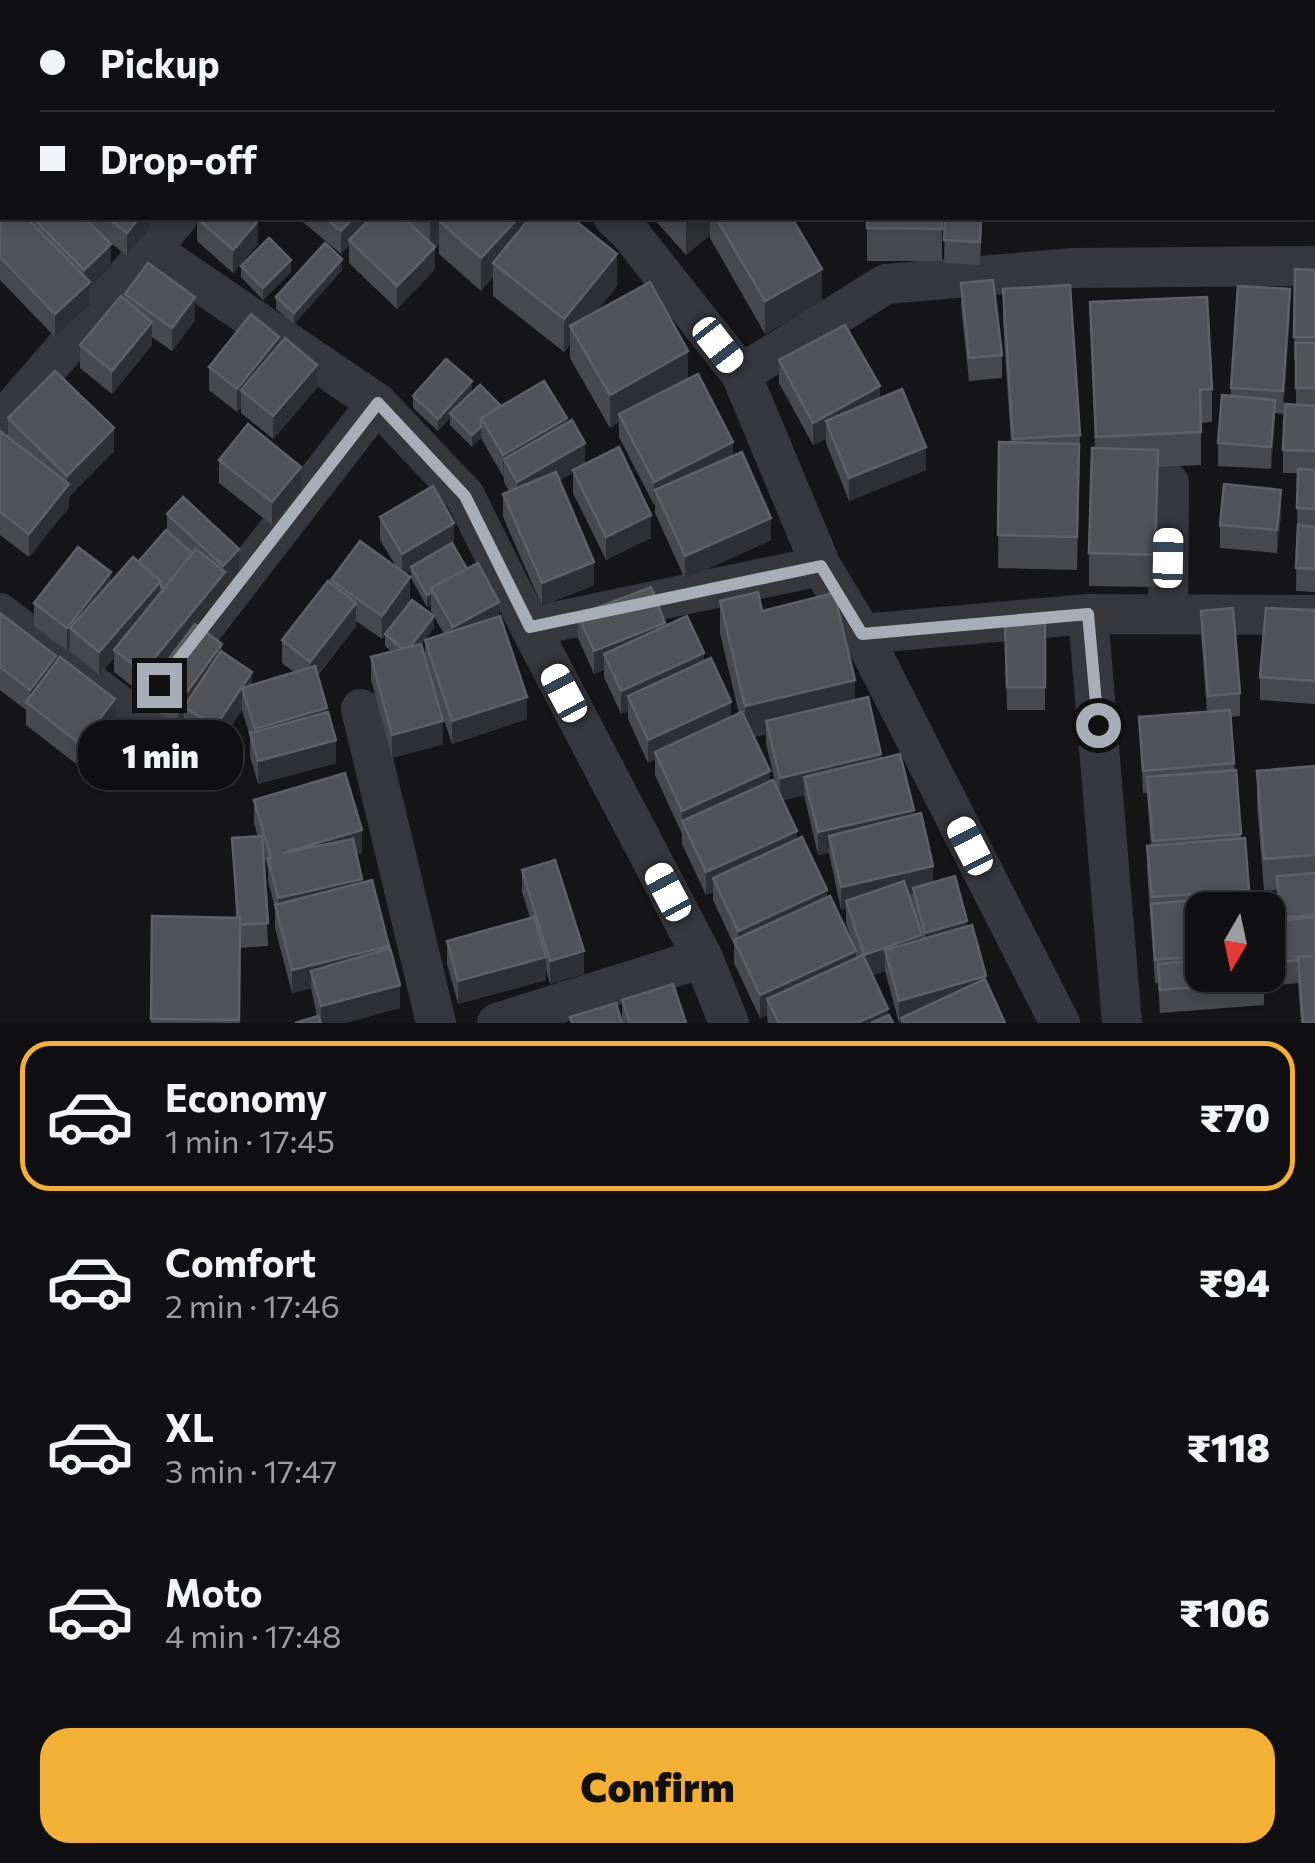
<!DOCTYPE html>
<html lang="en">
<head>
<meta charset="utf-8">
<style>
  body { margin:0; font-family:Commissioner,sans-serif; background:#1e1e20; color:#f1f3f6; height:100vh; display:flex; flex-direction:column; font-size:38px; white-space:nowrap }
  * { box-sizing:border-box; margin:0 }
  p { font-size:32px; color:#9c9d9f }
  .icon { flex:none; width:55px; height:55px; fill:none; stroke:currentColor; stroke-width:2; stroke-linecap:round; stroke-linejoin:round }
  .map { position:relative; height:1023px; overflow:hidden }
  .sheet { display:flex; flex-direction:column; background:#101012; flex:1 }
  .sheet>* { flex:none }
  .top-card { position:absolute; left:0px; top:0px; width:1315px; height:220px; box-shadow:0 5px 15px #0003,0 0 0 2px #303032; display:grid; align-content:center; height:220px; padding:0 40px; background:#101012 }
  .needle { width:65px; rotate:189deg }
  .controls { position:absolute; left:1185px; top:892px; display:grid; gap:20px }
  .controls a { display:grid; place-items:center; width:100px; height:100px; border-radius:20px; background:#101012; box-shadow:0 5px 15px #0003,0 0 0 2px #303032; font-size:50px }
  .end { position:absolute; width:45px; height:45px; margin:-22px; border:12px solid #a8adb8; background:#111; box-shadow:0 0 0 5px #111 }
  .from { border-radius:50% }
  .bubble { position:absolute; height:70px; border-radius:30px; background:#101012; box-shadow:0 5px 15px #0003,0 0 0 2px #303032; font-size:32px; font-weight:800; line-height:70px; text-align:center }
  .car { position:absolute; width:30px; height:60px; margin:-30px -15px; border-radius:12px; box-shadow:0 0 8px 2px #0007; background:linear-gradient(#fff 24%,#345 0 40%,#fff 0 76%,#345 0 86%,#fff 0) }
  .top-card b { display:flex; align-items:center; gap:35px; height:95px; font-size:38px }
  .top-card b+b { border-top:2px solid #303032 }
  .top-card i { width:25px; height:25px; background:#f1f3f6 }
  ul { padding:18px 0 0; list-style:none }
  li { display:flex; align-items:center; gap:30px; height:150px; margin:0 20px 15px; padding:0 20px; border:5px solid transparent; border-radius:30px }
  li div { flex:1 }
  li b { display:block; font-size:38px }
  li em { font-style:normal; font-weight:800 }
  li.on { border-color:#f2b134 }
  li>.icon { width:90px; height:90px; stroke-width:1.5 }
  .cta { display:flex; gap:20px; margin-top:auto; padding:20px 40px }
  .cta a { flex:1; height:115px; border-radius:30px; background:#f2b134; color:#111; font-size:40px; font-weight:800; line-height:115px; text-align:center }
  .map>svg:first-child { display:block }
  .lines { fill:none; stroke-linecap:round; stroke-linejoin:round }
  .street { stroke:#37383d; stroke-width:40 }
  .wall { fill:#47494d; fill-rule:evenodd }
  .shaded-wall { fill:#2f3033 }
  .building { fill:#525359; stroke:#5f6168; stroke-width:2.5 }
  .route { stroke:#a8adb8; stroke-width:12 }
</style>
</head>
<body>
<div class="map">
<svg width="1315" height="1023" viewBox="0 0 1315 1023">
  <rect width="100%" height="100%" fill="#161618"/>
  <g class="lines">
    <g class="street">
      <polyline points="77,0 80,2"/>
      <polyline points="388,0 390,2"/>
      <polyline points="172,2 174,0"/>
      <polyline points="614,218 629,232 741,374 821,566 862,634 1060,1023"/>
      <polyline points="150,249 377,403 465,496 530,627 703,958 729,1023"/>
      <polyline points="741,374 886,284 1074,268 1315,266"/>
      <polyline points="0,423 177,218"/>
      <polyline points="0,613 172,746"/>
      <polyline points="1088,614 1122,1023"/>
      <polyline points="1168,614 1169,483"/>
      <polyline points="530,627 821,566"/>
      <polyline points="862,634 1088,614 1315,615"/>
      <polyline points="361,709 436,1023"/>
      <polyline points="135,716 377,403"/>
      <polyline points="497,1023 703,958"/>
    </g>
  </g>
  <g class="wall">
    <polygon points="317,0 343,0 341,2 320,2"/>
    <rect x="444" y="0" width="234" height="2"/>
    <rect x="795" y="0" width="217" height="2"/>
    <rect x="1121" y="0" width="52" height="2"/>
    <rect x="1312" y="42" width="3" height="171"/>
    <polygon points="0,172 2,218 149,218 149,229 127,256 100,234 111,267 90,288 90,305 55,337 0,280"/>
    <polygon points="197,218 258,244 233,273 197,241"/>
    <polygon points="298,218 572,218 617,286 597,311 688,379 733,456 771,540 685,579 655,513 655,504 654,505 619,437 619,422 610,428 570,358 570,344 564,352 493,296 493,277 481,291 439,254 439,244 435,248 435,269 397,309 349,263 349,245 341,254"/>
    <polygon points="653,218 792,218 822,301 765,334 710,238 710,235 686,255"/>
    <rect x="867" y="218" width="75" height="43"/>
    <polygon points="945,218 982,218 980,265 944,263"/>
    <polygon points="241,266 291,272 263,300 241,277"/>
    <polygon points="1295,269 1315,270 1315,592 1296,591 1298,473 1283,473 1283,450 1296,405 1296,360 1294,360"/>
    <polygon points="342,270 294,324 276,309 276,297"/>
    <polygon points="961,283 1002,355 1002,378 969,381 961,306"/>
    <polygon points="1003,289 1080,435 1077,570 998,568 999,442 1011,443 1003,322"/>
    <polygon points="125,294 195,320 172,351 152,337 152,345 112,394 80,368 80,345 125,299"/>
    <polygon points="1090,302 1212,389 1212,422 1201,423 1201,465 1158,467 1155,587 1089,586 1089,553 1095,448"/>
    <polygon points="1290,312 1283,414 1275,413 1271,469 1218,466 1218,443 1231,396 1231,388"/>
    <polygon points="779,360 880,399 926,470 849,501 826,443 826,439 813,445 779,383"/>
    <polygon points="209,367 317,388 273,439 241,413 241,407 237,412 209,390"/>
    <polygon points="472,393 501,406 567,423 585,464 651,538 606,560 573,493 573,473 559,480 594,585 542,606 503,517 503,494 509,491 504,482 504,478 481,438 472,447 450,425 450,418 438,431 413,408 413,396"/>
    <polygon points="8,418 114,451 69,497 69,507 29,557 0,535 0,431 8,438"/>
    <polygon points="219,460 301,490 272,525 219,483"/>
    <polygon points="1281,513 1277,553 1220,548 1220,525"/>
    <path d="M167,514L239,572L225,587V595L199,627L252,685L294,672L282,663V640L331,584V580L397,568L380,540V517L454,546L499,616L527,719L452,744L436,696L443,744L392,758L371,680V657L392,652L385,646V635L382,639L356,621V626L318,675L327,713L336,763L258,784L250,756V737L242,710L215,750L184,729V719L178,727L150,707V686L143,695L114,672V658L99,675L70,651V647L67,651L34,626V603L111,582L138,562L167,531ZM411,571V578L427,607L431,605V611L444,634L425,640V657L421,644L434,628H390L410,600L406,574Z"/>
    <path d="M720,601L762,611L855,700L881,758L914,815L933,882L967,926L986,981L1005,1023H899L885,971L872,975L888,1015L893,1023H768L767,1015L760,1018L734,963V945L713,900V892L706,895L682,844V834L655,775V760L648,763L628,719V711L621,714L604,677V670L594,674L578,638V615L665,626L704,661L731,718L739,714L720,633ZM766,734V744L776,786L770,781L754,737ZM804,795L818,855L829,853L841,910L846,909V923L855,950L797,839L783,800Z"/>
    <polygon points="1315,610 1315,704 1260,700 1260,677"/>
    <polygon points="1201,611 1240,693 1240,716 1230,717 1241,839 1249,890 1249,896 1202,910 1202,975 1264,982 1264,1005 1160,1013 1158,983 1155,983 1147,869 1147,846 1151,846 1147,793 1143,793 1139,717 1207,712 1201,633"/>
    <polygon points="0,613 56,663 115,722 80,767 26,725 26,710 0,690"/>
    <polygon points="1045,620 1045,710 1007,710 1005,621"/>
    <polygon points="1315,766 1315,1023 1301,1023 1298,983 1278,985 1275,944 1275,921 1279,920 1277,890 1264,891 1257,804 1257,771"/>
    <polygon points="254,800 362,853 357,854 362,882 389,949 400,1008 344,1023 295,1023 317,1016 311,988 292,993 275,928 275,908 268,881 268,870 264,854 268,946 240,948 240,1023 151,1023 152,916 236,917 232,838 258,837 254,823"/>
    <polygon points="522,870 584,974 550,984 546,969 546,980 458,1004 447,964 447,941 530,918 522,892"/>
    <polygon points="622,1000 686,1023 622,1023"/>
  </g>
  <g class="shaded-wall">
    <polygon points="659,0 678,0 678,2 657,2"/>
    <polygon points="139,218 149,218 149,229 127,256 127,233"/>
    <polygon points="353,218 373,218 349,240 349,245 341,254 341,231"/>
    <polygon points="433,218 464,218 439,221 439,244 435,248 435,269 397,309 397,286 430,252 430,221"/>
    <polygon points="518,218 548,218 493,263 493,277 481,291 481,258"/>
    <polygon points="692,218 710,218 710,235 686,255 686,223"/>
    <polygon points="258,221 258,244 233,273 233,250"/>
    <polygon points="111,244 111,267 90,288 90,305 55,337 55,314 84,287 84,270"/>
    <polygon points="617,254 617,286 576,336 570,326 570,344 564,352 564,319"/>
    <polygon points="342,259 342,270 294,324 294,313"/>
    <polygon points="291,260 291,272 263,300 263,288"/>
    <polygon points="822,269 822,301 765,334 765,301"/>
    <polygon points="1290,289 1290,312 1283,414 1283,391"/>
    <polygon points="195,297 195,320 172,351 172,328"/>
    <polygon points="152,322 152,345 112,394 112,371"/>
    <polygon points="279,337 279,360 241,390 241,407 237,412 237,389"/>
    <polygon points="688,351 688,384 619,414 619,422 610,428 610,395"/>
    <polygon points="317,365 317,388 273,439 273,416"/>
    <polygon points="472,381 472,393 450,413 450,418 438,431 438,419"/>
    <polygon points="880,386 880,409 826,421 826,439 813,445 813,423"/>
    <polygon points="1275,400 1275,423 1271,469 1271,447"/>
    <polygon points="567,418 567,441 504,459 503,478 503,455"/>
    <polygon points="481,427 481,438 472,447 472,435"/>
    <polygon points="114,428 114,451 69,497 69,507 29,557 29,534 67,487 67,476"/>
    <polygon points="733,442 733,465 655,490 654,505 654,482"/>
    <polygon points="585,443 585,466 573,470 573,473 517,505 517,482"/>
    <polygon points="926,447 926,470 849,501 849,478"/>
    <polygon points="301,467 301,490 272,525 272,502"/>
    <polygon points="1281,490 1281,513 1277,553 1277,530"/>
    <polygon points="651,515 651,538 606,560 606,537"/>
    <polygon points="771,518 771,540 685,579 685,556"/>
    <polygon points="454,523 454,546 411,567 411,571 402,576 402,554"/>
    <polygon points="239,549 239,572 225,587 225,595 143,695 143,672 223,574 223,566"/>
    <polygon points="594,562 594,585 542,606 542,583"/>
    <polygon points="111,572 111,595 70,628 70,647 67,651 67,628"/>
    <polygon points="410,577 410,600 382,639 382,616"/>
    <polygon points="161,581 161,604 114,650 114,658 99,675 99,652"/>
    <polygon points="431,593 431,605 427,607 427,595"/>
    <polygon points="499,602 499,625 453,650 453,627"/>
    <polygon points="356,603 356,626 310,684 310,662"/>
    <polygon points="434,616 434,628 407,663 407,651"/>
    <polygon points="665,623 665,646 604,654 604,670 594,674 594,651"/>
    <polygon points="222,644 222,667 184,707 184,719 178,727 178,704"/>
    <polygon points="704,653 704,676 628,696 628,711 621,714 621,691"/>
    <polygon points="56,656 56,679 30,705 30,690"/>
    <polygon points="252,672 252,695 242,688 242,710 215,750 215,727"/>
    <polygon points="855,680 855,713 766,721 766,734 745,739 745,706"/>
    <polygon points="527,697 527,719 452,744 452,721"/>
    <polygon points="115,699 115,722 80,767 80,744"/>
    <polygon points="731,702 731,725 655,752 655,760 648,763 648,740"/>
    <polygon points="327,708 327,730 255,752 255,729"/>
    <polygon points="443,721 443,744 392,758 392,735"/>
    <polygon points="336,740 336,763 258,784 258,761"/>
    <polygon points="881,754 881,777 804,777 804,795 780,801 780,778"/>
    <polygon points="770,771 770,794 682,821 682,834 682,811"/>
    <polygon points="914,810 914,833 829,836 829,853 818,855 818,832"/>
    <polygon points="362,830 362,853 283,876 283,853"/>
    <polygon points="797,831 797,854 713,878 713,892 706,895 706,872"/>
    <polygon points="933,866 933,889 913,888 913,894 849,908 846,901 846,909 841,910 841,887"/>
    <polygon points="362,879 362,902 278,917 278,898"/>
    <polygon points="827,890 827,913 738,948 738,931"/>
    <polygon points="967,921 967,944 925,956 925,933"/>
    <polygon points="922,935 922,958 885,950 885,971 864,978 864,955"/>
    <polygon points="389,946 389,968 311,971 311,988 292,993 292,970"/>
    <polygon points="584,951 584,974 550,984 550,961"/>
    <polygon points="856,951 856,974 767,999 767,1015 760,1018 760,995"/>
    <polygon points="546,957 546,980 458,1004 458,981"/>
    <polygon points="986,976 986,999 901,1018 901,1023 899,1023 899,1001"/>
    <polygon points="400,985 400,1008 344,1023 321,1023 321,1006"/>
    <polygon points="888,1009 888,1023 857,1023"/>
  </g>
  <g class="building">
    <polygon points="181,0 226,0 229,2 179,2"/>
    <polygon points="483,0 659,0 657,2 486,2"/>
    <polygon points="705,0 740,0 742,2 702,2"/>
    <polygon points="800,0 860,0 842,2 800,2"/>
    <rect x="1185" y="0" width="65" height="2"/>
    <polygon points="1253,0 1302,0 1301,2 1253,2"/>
    <rect x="1312" y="42" width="3" height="49"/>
    <rect x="1312" y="95" width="3" height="37"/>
    <rect x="1312" y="137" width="3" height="53"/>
    <polygon points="0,172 2,174 2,200 0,202"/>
    <polygon points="2,211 2,218 27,218 90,282 55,314 0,257 0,213"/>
    <polygon points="33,218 84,218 111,244 84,270"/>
    <polygon points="108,218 139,218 127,233"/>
    <polygon points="197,218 254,218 258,221 233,250"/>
    <polygon points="325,218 353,218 341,231"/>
    <polygon points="371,218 404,218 435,247 397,286 349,240"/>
    <polygon points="442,218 518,218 481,258 439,221"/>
    <polygon points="530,218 572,218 617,254 564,319 493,263"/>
    <polygon points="716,218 792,218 822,269 765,301"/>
    <polygon points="867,218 942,218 942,229 867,228"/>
    <polygon points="945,218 981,218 980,242 944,240"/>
    <polygon points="269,238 291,260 263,288 241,266"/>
    <polygon points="325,243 342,259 294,313 276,297"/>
    <polygon points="148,263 195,297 172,328 125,294"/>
    <polygon points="1295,269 1315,270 1315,337 1294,337"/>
    <polygon points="993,280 1002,355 969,358 961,283"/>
    <polygon points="650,282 688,351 610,395 570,326"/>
    <polygon points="1070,285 1080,435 1013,439 1003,289"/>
    <polygon points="1238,286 1290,289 1283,391 1231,388"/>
    <polygon points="121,296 152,322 112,371 80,345"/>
    <polygon points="1207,297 1212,389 1200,390 1201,432 1096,437 1090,302"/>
    <polygon points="251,314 279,337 237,389 209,367"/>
    <polygon points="845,325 880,386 813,423 779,360"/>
    <polygon points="285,338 317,365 273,416 241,390"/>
    <rect x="1296" y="343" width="19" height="45"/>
    <polygon points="446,359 472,381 438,419 413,396"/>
    <polygon points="55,371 114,428 67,476 8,418"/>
    <polygon points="698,374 733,442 654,482 619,414"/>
    <polygon points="544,381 567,418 503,455 481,418"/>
    <polygon points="480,385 501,406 481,418 481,427 472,435 450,413"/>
    <polygon points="902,389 926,447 849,478 826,421"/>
    <polygon points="1222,395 1275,400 1271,447 1218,443"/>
    <polygon points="1285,404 1315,406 1315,451 1283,450"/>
    <polygon points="572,420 585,443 517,482 504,459"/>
    <polygon points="248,424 301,467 272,502 219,460"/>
    <polygon points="0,431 69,484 29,534 0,512"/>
    <polygon points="999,442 1079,444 1077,537 998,535"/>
    <polygon points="619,447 651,515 606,537 573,470"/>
    <polygon points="1092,448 1158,450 1155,555 1089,553"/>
    <polygon points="742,452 771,518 685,556 655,490"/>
    <polygon points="1298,469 1315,470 1315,509 1297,508"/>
    <polygon points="556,472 594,562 542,583 503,494"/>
    <polygon points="1224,484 1281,490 1277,530 1220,525"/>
    <polygon points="433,486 454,523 402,554 380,517"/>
    <polygon points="183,497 239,549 223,566 167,514"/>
    <polygon points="1298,525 1315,527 1315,569 1296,568"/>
    <polygon points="166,530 193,554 164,589 161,587 161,581 138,562"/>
    <polygon points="360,541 410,577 382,616 331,580"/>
    <polygon points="452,543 467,569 431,588 431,593 427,595 411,567"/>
    <polygon points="78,547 111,572 67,628 34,603"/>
    <polygon points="196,549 225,572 143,672 114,650"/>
    <polygon points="133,557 161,581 99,652 70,628"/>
    <polygon points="478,563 499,602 453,627 431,588"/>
    <polygon points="328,581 356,603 310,662 282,640"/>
    <polygon points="651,587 665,623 594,651 578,615"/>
    <polygon points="758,592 762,611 834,593 855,680 745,706 720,601"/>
    <polygon points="412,600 434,616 410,647 403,649 385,634"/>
    <polygon points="1233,608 1240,693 1208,696 1201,611"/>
    <polygon points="1266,608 1315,610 1315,681 1260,677"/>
    <polygon points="0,613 56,656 30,690 0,667"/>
    <polygon points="500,616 527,697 452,721 425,640"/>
    <polygon points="687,616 704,653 621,691 604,654"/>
    <polygon points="1045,620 1045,687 1007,687 1005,621"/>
    <polygon points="195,624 222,644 178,704 150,684"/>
    <polygon points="421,644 443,721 392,735 371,657"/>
    <polygon points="221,651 252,672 215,727 184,707"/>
    <polygon points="60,657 115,699 80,744 26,702"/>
    <polygon points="711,658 731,702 648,740 628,696"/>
    <polygon points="315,666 327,708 255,729 242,688"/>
    <polygon points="868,697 881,754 780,778 766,721"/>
    <polygon points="1230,710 1234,763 1143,771 1139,717"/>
    <polygon points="328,712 336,740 258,761 250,733"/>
    <polygon points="742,712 770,771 682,811 655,752"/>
    <polygon points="900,754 914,810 818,832 804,777"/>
    <polygon points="1315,766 1315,855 1264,859 1257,771"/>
    <polygon points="1236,770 1241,834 1153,841 1147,777"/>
    <polygon points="345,773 362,830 283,853 353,839 362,879 278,898 268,858 271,858 254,800"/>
    <polygon points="773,780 797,831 706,872 682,821"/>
    <polygon points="921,813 933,866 841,887 829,836"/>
    <polygon points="262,836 268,923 240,925 240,918 238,917 232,838"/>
    <polygon points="802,837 827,890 738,931 713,878"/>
    <polygon points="1245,838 1249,890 1152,897 1147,846"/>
    <polygon points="555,860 584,951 550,961 522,870"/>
    <polygon points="1315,873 1315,915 1280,918 1277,876"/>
    <polygon points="955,876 967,921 925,933 913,888"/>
    <polygon points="372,880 389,946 292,970 275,905"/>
    <polygon points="904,881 922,935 864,955 846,901"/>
    <polygon points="1253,895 1254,910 1202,910 1202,956 1155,960 1151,904"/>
    <polygon points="830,896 856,951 760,995 734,940"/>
    <polygon points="152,916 240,918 239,1020 151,1019"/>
    <polygon points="534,917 546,957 458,981 447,941"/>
    <polygon points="1315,917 1315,956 1298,957 1299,960 1278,962 1275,921"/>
    <polygon points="972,925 986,976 899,1001 885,950"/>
    <polygon points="390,948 400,985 321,1006 311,971"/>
    <polygon points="863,955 888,1009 857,1023 779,1023 767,999"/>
    <polygon points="1315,956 1315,1023 1303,1023 1298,957"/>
    <polygon points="1202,960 1202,975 1263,975 1264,982 1160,990 1158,964"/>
    <polygon points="985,979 1005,1023 904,1023 901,1018"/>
    <polygon points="673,984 686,1023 630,1023 622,1000"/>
    <polygon points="616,1003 622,1023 572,1023 570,1017"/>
    <polygon points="889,1015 893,1023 871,1023"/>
    <polygon points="318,1016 321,1023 295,1023"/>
  </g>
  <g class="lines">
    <polyline class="route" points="159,685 378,403 465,496 530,627 821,566 862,634 1088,614 1098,725"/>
  </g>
</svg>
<div class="controls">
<a><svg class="needle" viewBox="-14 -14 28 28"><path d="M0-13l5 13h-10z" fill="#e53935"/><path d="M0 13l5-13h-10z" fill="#9c9d9f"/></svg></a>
</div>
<i class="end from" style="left:1098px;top:725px"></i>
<i class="end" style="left:159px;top:685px"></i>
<div class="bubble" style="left:78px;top:720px;width:165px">1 min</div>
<i class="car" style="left:718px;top:345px;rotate:142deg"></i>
<i class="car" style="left:1168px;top:558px;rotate:1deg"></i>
<i class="car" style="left:564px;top:693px;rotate:332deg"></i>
<i class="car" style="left:970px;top:846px;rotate:333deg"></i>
<i class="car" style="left:668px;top:892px;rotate:332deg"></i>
<div class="top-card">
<b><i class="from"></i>Pickup</b>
<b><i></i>Drop-off</b>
</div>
</div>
<section class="sheet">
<ul>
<li class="on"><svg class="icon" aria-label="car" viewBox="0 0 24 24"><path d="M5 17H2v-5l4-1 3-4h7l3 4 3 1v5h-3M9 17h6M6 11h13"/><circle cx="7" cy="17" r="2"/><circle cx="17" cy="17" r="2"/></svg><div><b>Economy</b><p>1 min · 17:45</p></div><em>₹70</em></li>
<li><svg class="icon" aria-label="car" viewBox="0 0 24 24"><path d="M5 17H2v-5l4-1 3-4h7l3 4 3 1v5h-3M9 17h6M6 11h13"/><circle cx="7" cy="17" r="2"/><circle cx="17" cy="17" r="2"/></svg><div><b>Comfort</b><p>2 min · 17:46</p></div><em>₹94</em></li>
<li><svg class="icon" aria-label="car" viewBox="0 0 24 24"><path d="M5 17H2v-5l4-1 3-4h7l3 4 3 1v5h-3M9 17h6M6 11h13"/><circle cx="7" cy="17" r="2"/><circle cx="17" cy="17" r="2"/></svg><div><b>XL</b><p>3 min · 17:47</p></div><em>₹118</em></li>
<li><svg class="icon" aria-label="car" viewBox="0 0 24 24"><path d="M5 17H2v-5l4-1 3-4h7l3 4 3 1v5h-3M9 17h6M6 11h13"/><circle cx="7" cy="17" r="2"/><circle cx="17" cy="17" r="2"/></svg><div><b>Moto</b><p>4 min · 17:48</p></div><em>₹106</em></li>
</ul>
<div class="cta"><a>Confirm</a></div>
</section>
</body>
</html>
